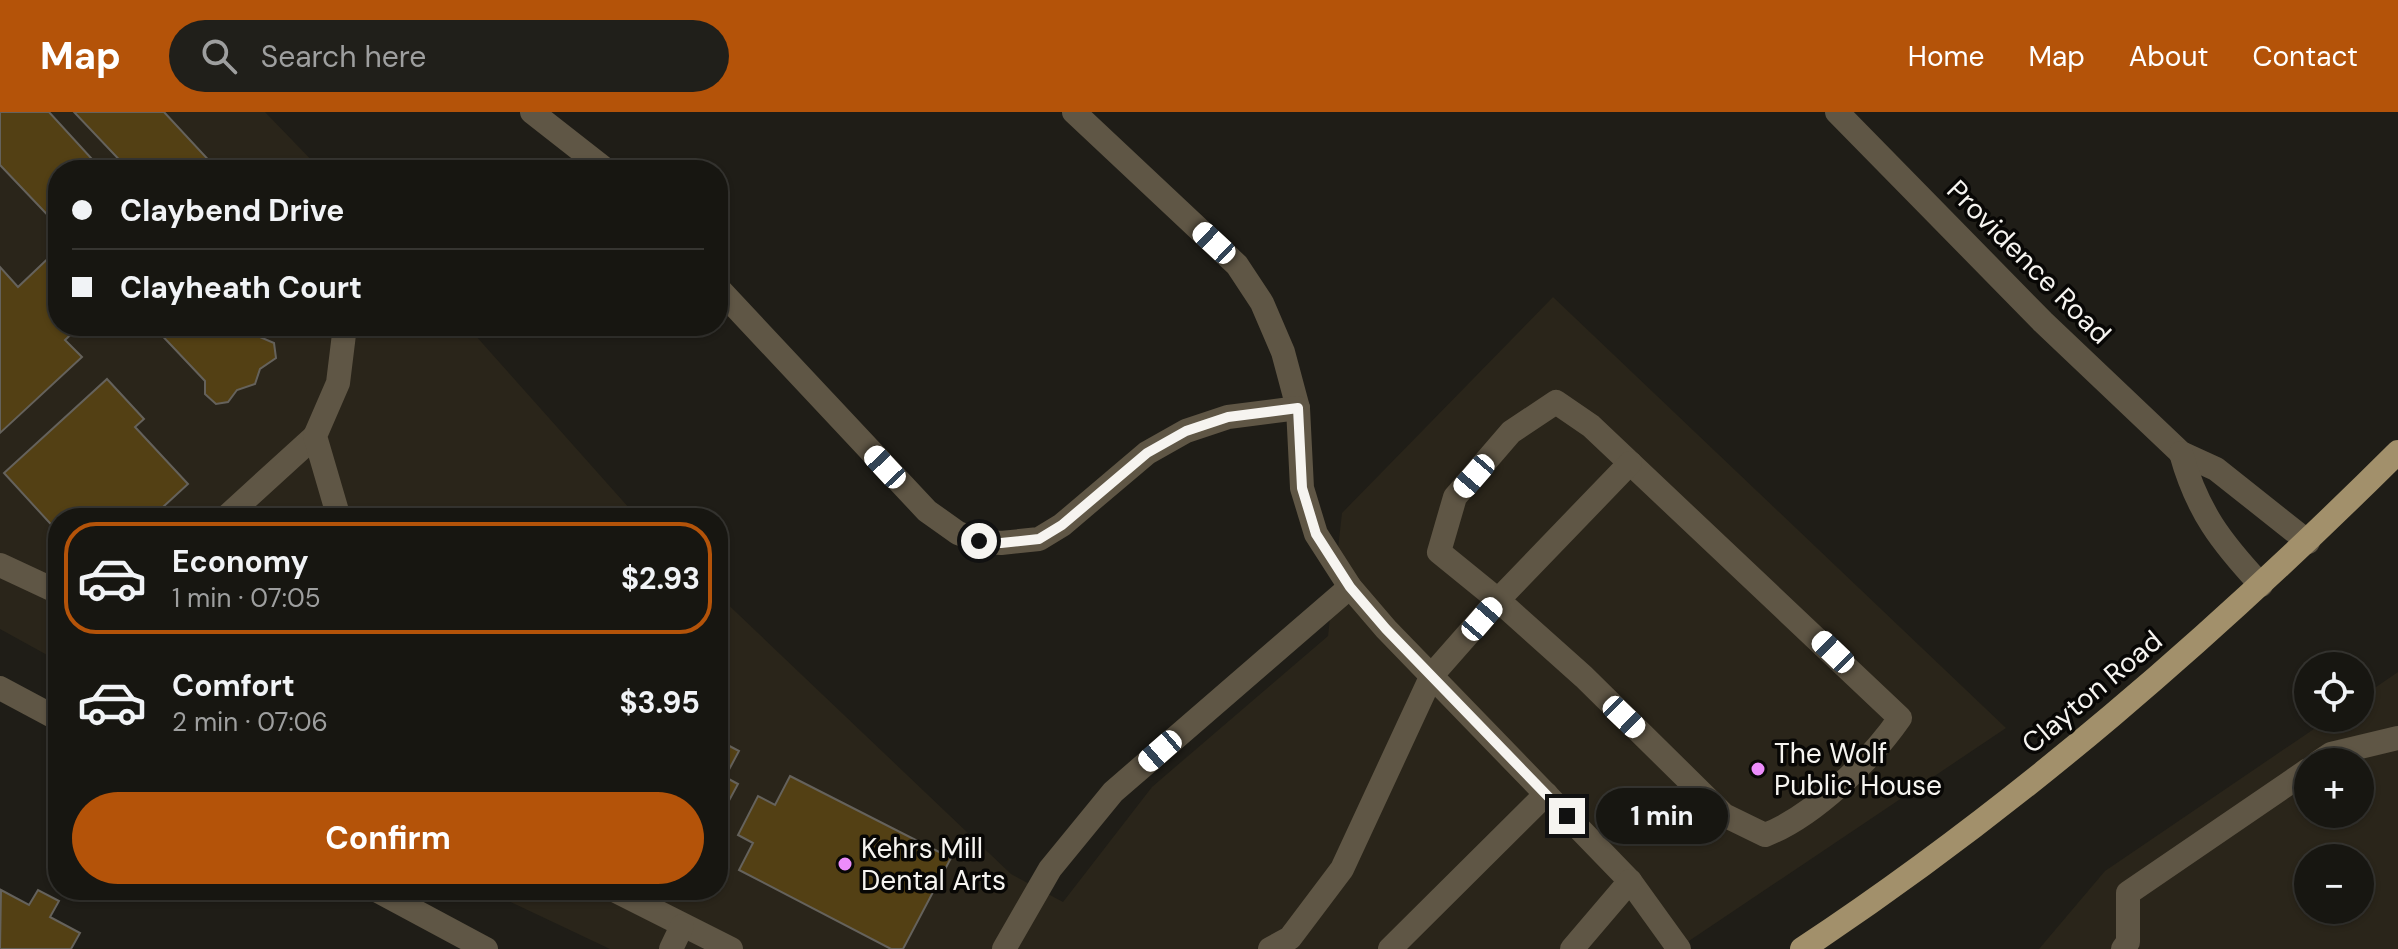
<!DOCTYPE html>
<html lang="en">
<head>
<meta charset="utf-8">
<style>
  body { margin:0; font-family:"DM Sans",sans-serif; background:#201f1a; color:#f1f3f6; height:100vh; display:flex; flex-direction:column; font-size:30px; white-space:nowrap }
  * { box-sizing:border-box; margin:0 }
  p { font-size:26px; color:#9e9f9f }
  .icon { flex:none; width:44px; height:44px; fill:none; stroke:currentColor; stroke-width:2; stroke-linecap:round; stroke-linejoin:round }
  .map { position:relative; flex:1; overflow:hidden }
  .drawer { position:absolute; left:48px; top:396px; width:680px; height:392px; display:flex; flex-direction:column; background:#171611; border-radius:32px; box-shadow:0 2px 6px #0004,0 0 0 2px #363531 }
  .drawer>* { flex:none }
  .guide { position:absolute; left:48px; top:48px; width:680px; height:176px; border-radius:32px; box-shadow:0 2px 6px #0004,0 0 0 2px #363531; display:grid; align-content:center; height:176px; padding:0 24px; background:#171611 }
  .fabs { position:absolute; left:2294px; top:540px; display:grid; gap:16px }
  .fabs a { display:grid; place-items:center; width:80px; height:80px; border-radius:50%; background:#171611; box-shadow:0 2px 6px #0004,0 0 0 2px #363531; font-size:40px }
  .end { position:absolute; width:36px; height:36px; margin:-18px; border:10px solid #f6f4f0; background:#111; box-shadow:0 0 0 4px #111 }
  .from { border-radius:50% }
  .bubble { position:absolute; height:56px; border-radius:28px; background:#171611; box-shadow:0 2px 6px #0004,0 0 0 2px #363531; font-size:26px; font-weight:700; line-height:56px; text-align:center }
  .car { position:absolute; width:24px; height:48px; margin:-24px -12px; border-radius:10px; box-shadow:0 0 6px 2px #0007; background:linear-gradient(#fff 24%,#345 0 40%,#fff 0 76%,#345 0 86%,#fff 0) }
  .guide b { display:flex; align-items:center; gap:28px; height:76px; font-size:30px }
  .guide b+b { border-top:2px solid #363531 }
  .guide i { width:20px; height:20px; background:#f1f3f6 }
  ul { padding:14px 0 0; list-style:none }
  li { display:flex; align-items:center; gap:24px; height:112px; margin:0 16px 12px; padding:0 8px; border:4px solid transparent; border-radius:32px }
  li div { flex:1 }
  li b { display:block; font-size:30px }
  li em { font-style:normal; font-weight:700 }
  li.selected { border-color:#b45309 }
  li>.icon { width:72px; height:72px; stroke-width:1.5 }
  .cta { display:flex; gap:16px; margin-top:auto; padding:16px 24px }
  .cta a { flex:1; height:92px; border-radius:48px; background:#b45309; color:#fff; font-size:32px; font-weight:700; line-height:92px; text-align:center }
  header { display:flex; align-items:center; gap:48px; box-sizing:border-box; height:112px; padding:0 40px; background:#b45309; color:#fff }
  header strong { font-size:38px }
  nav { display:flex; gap:44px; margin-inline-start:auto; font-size:28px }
  .search { width:560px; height:72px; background:#201f1a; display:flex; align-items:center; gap:20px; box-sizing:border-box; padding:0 28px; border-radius:44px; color:#9e9f9f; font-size:30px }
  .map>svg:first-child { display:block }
  .built { fill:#2a251a; fill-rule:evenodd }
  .building { fill:#534014; stroke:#65625c; stroke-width:2 }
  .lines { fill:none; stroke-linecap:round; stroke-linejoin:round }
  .minor { stroke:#5f5645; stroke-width:24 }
  .major { stroke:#a2906b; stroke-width:24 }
  .route { stroke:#f6f4f0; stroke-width:10 }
  .poi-dot { fill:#ec8cfb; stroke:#080705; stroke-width:3 }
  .labels { text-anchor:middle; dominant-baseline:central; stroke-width:7; stroke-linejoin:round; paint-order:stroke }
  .street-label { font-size:28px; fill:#f6f4f0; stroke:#080705 }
  .poi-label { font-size:28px; fill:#f6f4f0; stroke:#080705; text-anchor:start }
</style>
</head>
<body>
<header>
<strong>Map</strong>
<div class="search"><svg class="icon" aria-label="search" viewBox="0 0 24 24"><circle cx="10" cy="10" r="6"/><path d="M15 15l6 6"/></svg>Search here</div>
<nav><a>Home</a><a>Map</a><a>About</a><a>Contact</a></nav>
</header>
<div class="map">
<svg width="2398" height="837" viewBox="0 0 2398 837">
  <rect width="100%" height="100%" fill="#1f1d17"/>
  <g class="built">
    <polygon points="0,0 265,0 321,58 58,58 58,214 467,214 638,406 58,406 58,549 0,517"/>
    <polygon points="1553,185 2006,616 1677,837 610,837 485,778 718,778 718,483 1011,762 1063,790 1152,675 1328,524 1342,401"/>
    <path d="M2398,560V837H2039L2105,759L2330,606H2360V586ZM2308,650H2360V702H2308ZM2308,746H2360V798H2308Z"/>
  </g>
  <g class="building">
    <polygon points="0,0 49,0 102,58 58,58 58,114 0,53"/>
    <polygon points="74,0 164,0 216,56 129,58"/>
    <polygon points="58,137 58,214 80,214 65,228 82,245 0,321 0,155 18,175"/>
    <polygon points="153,214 247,214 255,223 274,231 276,246 260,257 255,272 237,278 228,290 216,292 205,282 205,269"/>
    <polygon points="107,267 144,307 135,315 188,372 151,406 58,406 58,420 4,361"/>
    <polygon points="718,628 739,639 725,665 738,672 718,709"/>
    <polygon points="790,664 951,746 903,837 891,837 739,758 753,731 738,723 758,684 775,693"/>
    <polygon points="1,778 29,793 38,778 59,789 50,805 80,821 71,837 0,837"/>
  </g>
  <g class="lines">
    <g class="minor">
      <polyline points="532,0 606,58"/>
      <polyline points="1074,0 1237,153 1262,191 1283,240 1298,296 1302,376 1316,422 1350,475 1386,517 1630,769 1679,837"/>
      <polyline points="1837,0 2043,210 2181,341 2216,357 2308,430"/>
      <polyline points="718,176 927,399 958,421 979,429 1001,431 1039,427 1062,413 1147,341 1186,319 1228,305 1298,296"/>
      <path d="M1556,290L1591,314L1900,606C1870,649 1814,704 1765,723L1724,703L1584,565L1498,488L1439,440L1455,385L1511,320Z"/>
      <path d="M2181,341C2197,399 2221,430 2261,473"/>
      <polyline points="225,406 315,324"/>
      <polyline points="339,406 315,324 338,271 345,214"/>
      <polyline points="0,453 58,480"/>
      <polyline points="0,576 58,607"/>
      <polyline points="2319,650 2331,642 2398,626"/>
      <polyline points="376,778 486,837"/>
      <polyline points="614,778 731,837"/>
      <polyline points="671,837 682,814"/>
      <polyline points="1004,837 1050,757 1113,680 1350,475"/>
      <polyline points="1270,837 1290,826 1342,757 1432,563 1498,488 1630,351"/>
      <polyline points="1390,837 1546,682"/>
      <polyline points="1572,837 1630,769"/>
      <polyline points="2123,837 2128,830 2128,781 2308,658"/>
    </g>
    <path class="major" d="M1802,837C2018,694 2214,523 2398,340"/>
  </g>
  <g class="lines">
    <polyline class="route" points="979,429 1001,431 1039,427 1062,413 1147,341 1186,319 1228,305 1298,296 1302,376 1316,422 1350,475 1386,517 1567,704"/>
  </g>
  <g class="poi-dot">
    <circle cx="1758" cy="657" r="8"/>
    <circle cx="845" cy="752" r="8"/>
  </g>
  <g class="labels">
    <g class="street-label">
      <text transform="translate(2029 150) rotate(45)">Providence Road</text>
      <text transform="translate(2092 580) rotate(-40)">Clayton Road</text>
    </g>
    <g class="poi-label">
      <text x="1774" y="641">The Wolf<tspan x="1774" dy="32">Public House</tspan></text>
      <text x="861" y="736">Kehrs Mill<tspan x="861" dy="32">Dental Arts</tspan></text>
    </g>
  </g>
</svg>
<div class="fabs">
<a><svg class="icon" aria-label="locate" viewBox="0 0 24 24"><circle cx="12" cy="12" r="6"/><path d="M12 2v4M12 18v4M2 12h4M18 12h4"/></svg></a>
<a>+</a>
<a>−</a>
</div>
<i class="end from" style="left:979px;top:429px"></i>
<i class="end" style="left:1567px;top:704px"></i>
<div class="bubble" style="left:1596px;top:676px;width:132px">1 min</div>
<i class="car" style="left:1214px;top:131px;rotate:313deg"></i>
<i class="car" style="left:885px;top:355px;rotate:317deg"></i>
<i class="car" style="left:1474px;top:364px;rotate:221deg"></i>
<i class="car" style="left:1482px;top:507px;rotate:41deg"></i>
<i class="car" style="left:1833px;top:540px;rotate:314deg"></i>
<i class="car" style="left:1624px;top:605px;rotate:134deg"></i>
<i class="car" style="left:1160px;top:639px;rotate:229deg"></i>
<div class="guide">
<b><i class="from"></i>Claybend Drive</b>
<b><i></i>Clayheath Court</b>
</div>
<section class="drawer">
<ul>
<li class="selected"><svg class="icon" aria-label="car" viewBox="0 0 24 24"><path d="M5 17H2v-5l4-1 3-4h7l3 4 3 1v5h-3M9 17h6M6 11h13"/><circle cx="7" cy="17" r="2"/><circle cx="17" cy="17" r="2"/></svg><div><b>Economy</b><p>1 min · 07:05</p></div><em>$2.93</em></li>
<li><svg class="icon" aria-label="car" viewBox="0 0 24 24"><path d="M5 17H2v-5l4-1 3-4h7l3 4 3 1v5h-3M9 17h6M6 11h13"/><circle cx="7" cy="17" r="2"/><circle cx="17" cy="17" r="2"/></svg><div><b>Comfort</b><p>2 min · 07:06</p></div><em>$3.95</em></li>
</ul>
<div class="cta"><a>Confirm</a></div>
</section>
</div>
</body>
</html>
